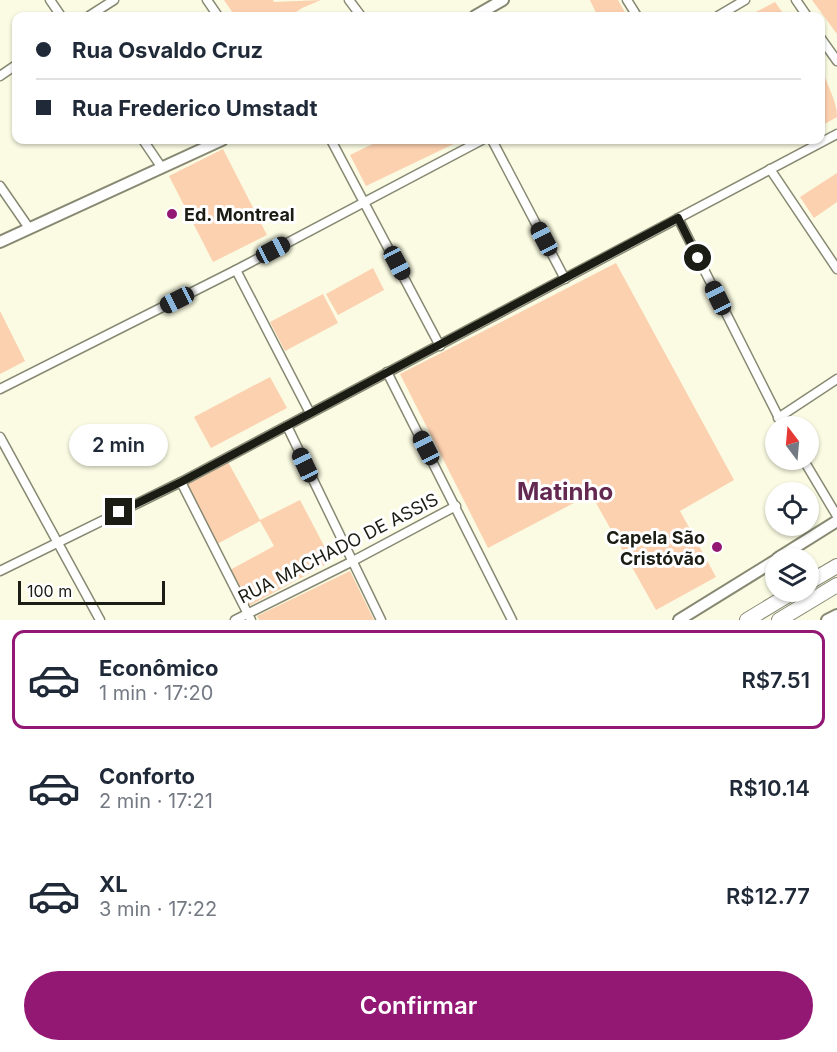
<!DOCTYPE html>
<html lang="pt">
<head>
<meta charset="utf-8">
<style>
  body { margin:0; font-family:Inter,sans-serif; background:#f6f6f7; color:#1f2937; height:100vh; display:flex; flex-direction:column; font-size:22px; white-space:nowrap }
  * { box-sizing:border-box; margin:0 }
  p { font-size:20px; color:#747a83 }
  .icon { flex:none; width:33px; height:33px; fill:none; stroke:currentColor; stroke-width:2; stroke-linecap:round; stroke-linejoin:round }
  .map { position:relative; height:620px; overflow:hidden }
  .details { display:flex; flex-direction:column; background:#fff; flex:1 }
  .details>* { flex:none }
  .hud { position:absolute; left:12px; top:12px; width:813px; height:132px; border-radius:12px; box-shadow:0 2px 4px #0004; display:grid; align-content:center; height:132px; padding:0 24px; background:#fff }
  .needle { width:39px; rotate:344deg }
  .controls { position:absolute; left:765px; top:416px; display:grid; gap:12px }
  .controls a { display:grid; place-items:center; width:54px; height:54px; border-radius:50%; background:#fff; box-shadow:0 2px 4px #0004; font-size:30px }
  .scale { position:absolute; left:18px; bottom:15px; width:147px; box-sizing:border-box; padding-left:6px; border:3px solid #1b1c13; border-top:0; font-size:16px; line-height:21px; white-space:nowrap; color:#1b1c13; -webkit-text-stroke:4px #fff; paint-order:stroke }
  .end { position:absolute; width:27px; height:27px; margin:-14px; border:8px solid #1b1c13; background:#fff; box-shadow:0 0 0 3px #fff }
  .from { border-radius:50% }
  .bubble { position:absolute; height:42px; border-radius:21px; background:#fff; box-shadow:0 2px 4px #0004; font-size:20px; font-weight:600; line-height:42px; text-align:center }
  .car { position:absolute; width:18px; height:36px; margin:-18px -9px; border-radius:8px; box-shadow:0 0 4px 2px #0007; background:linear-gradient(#222 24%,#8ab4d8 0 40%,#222 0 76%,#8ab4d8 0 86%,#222 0) }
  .hud b { display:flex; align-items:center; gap:21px; height:57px; font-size:22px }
  .hud b+b { border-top:2px solid #e0e1e3 }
  .hud i { width:15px; height:15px; background:#1f2937 }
  ul { padding:10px 0 0; list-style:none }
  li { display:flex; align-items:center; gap:18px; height:99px; margin:0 12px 9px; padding:0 12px; border:3px solid transparent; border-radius:12px }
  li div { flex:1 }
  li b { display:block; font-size:22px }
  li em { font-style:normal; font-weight:600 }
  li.active { border-color:#931874 }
  li>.icon { width:54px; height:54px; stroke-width:1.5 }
  .action { display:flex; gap:12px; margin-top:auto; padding:12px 24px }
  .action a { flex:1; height:69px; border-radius:36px; background:#931874; color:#fff; font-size:24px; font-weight:600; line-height:69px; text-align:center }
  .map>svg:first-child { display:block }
  .green { fill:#fcd1b0 }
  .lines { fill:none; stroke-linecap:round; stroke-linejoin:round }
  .minor-casing { stroke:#878972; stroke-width:11 }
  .tertiary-casing { stroke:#878972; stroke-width:14 }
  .trunk-casing { stroke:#878972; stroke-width:16 }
  .minor { stroke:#fff; stroke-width:8 }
  .tertiary { stroke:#fff; stroke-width:10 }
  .trunk { stroke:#fff; stroke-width:14 }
  .route { stroke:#1b1c13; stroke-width:8 }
  .poi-dot { fill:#931874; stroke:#fff; stroke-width:2 }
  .labels { text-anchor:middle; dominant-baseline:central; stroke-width:6; stroke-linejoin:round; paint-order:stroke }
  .poi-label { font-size:18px; font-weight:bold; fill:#1b1c13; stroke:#fff; text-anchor:start }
  .street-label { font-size:18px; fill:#1b1c13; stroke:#fff }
  .district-label { font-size:24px; font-weight:bold; fill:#642951; stroke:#fff }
</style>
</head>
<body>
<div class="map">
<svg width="837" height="620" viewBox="0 0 837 620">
  <rect width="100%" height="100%" fill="#fafbe2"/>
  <g class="green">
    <polygon points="224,0 273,0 274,2 321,0 302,8 290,16 235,16"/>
    <polygon points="590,0 618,0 627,16 595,16 597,15"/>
    <polygon points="812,0 837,0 837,34"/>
    <polygon points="775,2 785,16 748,16"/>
    <path d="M823,70C827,87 837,100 837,117L821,126L820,72Z"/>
    <polygon points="381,140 462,140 366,186 350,155"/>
    <polygon points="223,149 267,235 213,262 169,176"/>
    <polygon points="837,173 837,202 814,218 800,197"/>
    <polygon points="616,263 734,480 680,511 716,577 656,610 591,494 488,548 400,374"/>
    <polygon points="373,268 384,290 338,315 326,294"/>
    <polygon points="323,294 338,323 285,351 270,322"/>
    <polygon points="0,311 25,361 0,374"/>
    <polygon points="270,377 287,408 211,448 194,417"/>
    <polygon points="228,462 260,520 300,500 332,561 249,606 230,570 274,546 260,521 217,544 185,485"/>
    <polygon points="350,571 374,620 259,620 257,616"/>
  </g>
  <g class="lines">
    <g class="minor-casing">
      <g id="minor">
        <polyline points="50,0 61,16"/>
        <polyline points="207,0 218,16"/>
        <polyline points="349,0 361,16"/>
        <polyline points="627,0 637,16"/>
        <polyline points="796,0 807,16"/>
        <polyline points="89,16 114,0"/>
        <polyline points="718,16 745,0"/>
        <polyline points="820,37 837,61"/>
        <polyline points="0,76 16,65"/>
        <polyline points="143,140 162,168"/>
        <polyline points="331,140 440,346"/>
        <polyline points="492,140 565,279"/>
        <polyline points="770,169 837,269"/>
        <polyline points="0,186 29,228"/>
        <polyline points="678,218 783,426"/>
        <polyline points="236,270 310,413"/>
        <polyline points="387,372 512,620"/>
        <polyline points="0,389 236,270 482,140"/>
        <polyline points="778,418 837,379"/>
        <polyline points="287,426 381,620"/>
        <polyline points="0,437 100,620"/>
        <polyline points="803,459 837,516"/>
        <polyline points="181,482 251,620"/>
        <polyline points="0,571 181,482 837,134"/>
        <polyline points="235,620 351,562 456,506"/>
      </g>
    </g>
    <g class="tertiary-casing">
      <g id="tertiary">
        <polyline points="475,16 503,0"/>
        <polyline points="0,242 222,140"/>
        <polyline points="778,558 837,521"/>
        <polyline points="679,620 776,560"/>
        <polyline points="827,620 837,615"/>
      </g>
    </g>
    <g class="trunk-casing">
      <g id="trunk">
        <polyline points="808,583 837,566"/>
        <polyline points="747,620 795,591"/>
        <polyline points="779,620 837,585"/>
      </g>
    </g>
    <use href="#minor" class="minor"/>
    <use href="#tertiary" class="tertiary"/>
    <use href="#trunk" class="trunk"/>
  </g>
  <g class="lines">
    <polyline class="route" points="119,512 181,482 678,218 698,258"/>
  </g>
  <g class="poi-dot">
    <circle cx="172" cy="214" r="6"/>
    <circle cx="717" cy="547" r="6"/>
  </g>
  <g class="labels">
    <g class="poi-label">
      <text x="184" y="214">Ed. Montreal</text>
      <text x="705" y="537" text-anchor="end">Capela São<tspan x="705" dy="21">Cristóvão</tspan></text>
    </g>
    <g class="street-label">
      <text transform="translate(338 548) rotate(-27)">RUA MACHADO DE ASSIS</text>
    </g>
    <g class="district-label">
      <text x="565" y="491">Matinho</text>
    </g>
  </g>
</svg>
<div class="controls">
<a><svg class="needle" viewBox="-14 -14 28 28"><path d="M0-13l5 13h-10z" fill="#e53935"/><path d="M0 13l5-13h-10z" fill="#747a83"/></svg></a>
<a><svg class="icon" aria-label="locate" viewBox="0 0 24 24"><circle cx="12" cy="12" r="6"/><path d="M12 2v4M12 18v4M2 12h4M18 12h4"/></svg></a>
<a><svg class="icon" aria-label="layers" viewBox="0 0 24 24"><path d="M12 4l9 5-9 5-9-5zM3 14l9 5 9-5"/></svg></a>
</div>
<div class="scale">100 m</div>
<i class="end from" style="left:698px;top:258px"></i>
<i class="end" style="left:119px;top:512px"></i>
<div class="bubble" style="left:69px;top:424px;width:99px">2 min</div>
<i class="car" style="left:544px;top:239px;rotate:332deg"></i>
<i class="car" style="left:273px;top:250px;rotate:62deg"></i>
<i class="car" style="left:397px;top:263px;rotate:152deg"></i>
<i class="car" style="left:718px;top:298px;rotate:334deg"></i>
<i class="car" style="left:177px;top:300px;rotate:243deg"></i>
<i class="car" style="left:426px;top:448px;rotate:333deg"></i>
<i class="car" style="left:305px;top:465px;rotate:335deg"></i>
<div class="hud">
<b><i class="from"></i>Rua Osvaldo Cruz</b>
<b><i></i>Rua Frederico Umstadt</b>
</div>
</div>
<section class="details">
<ul>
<li class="active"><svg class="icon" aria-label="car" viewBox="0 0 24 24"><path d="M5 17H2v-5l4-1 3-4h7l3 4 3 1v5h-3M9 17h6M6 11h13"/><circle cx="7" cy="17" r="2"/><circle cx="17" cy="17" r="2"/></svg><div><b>Econômico</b><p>1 min · 17:20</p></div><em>R$7.51</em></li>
<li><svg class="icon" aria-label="car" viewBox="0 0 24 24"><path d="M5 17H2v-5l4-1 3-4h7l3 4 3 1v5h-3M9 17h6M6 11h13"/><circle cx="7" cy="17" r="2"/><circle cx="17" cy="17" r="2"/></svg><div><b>Conforto</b><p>2 min · 17:21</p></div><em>R$10.14</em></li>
<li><svg class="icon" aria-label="car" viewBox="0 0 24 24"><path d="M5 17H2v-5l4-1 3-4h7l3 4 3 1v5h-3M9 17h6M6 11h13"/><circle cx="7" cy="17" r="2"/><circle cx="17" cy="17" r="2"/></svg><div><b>XL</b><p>3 min · 17:22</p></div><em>R$12.77</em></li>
</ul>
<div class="action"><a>Confirmar</a></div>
</section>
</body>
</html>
